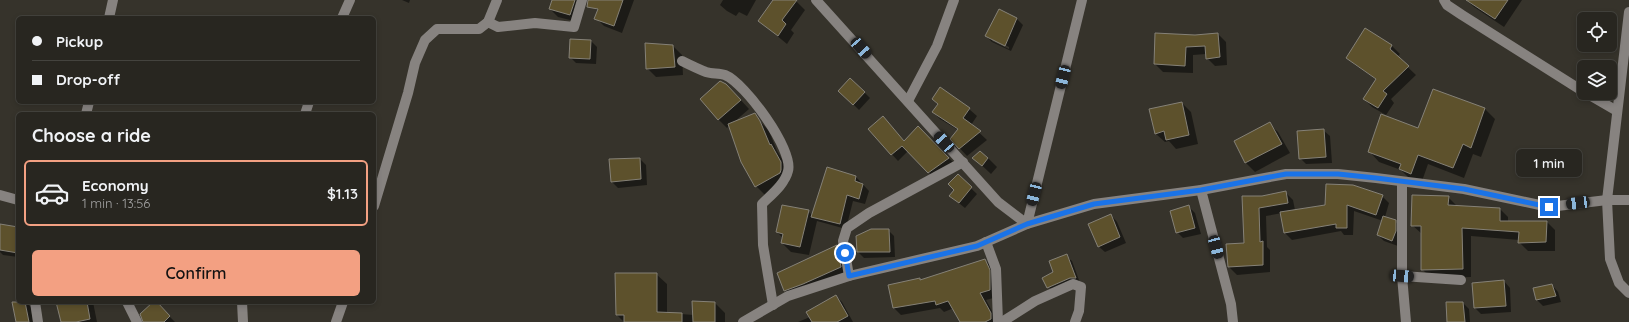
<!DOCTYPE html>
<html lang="en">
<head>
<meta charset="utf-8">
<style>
  body { margin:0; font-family:Quicksand,sans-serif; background:#34322d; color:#f1f3f6; height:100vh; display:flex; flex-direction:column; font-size:15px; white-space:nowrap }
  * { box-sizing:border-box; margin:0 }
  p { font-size:13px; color:#a5a5a5 }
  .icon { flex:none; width:22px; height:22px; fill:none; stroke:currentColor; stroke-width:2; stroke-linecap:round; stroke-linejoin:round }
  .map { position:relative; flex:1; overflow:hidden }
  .sheet { position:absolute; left:16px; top:112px; width:360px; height:192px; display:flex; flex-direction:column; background:#282620; border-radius:6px; box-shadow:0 2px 6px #0003,0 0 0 1px #44433e }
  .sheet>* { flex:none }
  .top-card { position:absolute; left:16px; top:16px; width:360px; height:88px; border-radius:6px; box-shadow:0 2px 6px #0003,0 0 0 1px #44433e; display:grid; align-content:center; height:88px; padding:0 16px; background:#282620 }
  .controls { position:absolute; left:1577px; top:12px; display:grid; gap:8px }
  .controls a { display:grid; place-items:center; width:40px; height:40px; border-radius:6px; background:#282620; box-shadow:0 2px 6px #0003,0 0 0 1px #44433e; font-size:20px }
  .end { position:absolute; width:18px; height:18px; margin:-9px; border:5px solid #1a73e8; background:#fff; box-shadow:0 0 0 2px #fff }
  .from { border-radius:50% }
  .bubble { position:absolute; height:28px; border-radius:6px; background:#282620; box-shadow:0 2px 6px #0003,0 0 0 1px #44433e; font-size:13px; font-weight:600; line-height:28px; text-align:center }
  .car { position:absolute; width:12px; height:24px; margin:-12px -6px; border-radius:5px; box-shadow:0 0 3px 1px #0007; background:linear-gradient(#222 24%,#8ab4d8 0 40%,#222 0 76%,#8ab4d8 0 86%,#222 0) }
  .top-card b { display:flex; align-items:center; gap:14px; height:38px; font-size:15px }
  .top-card b+b { border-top:1px solid #44433e }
  .top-card i { width:10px; height:10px; background:#f1f3f6 }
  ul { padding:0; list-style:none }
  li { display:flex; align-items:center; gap:12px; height:66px; margin:0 8px 6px; padding:0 8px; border:2px solid transparent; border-radius:6px }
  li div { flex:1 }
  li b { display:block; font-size:15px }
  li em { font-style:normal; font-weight:600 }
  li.selected { border-color:#f3a082 }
  li>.icon { width:36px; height:36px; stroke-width:1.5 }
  h2 { padding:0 16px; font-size:18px; line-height:48px }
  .button { display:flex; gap:8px; margin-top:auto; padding:8px 16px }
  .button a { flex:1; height:46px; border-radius:6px; background:#f3a082; color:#111; font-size:16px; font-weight:600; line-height:46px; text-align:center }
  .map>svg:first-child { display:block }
  .shadow { fill:#0007; fill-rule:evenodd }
  .building { fill:#5d512c; stroke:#858177 }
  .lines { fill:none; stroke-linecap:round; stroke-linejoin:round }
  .minor { stroke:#878380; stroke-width:10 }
  .route { stroke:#1a73e8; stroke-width:5 }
</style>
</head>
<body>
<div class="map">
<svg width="1629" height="322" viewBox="0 0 1629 322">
  <rect width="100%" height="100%" fill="#36332b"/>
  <g class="shadow">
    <polygon points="402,0 410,0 409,3"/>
    <polygon points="553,0 584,0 578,22 558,17 550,9"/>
    <polygon points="598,0 634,0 622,33 604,26 596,18 598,11 595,8"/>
    <polygon points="723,0 756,0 747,16 739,12 736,16 727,11 720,5"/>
    <polygon points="774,0 795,0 805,10 791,30 794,33 787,44 759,21"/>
    <polygon points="1466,0 1522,0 1504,27 1474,7"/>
    <path d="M999,11L1017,19L1023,25L1011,51L992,42L986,36ZM992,39L1009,47V49L992,41Z"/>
    <polygon points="1365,29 1392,46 1400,54 1397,57 1416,75 1391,99 1394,103 1386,115 1372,107 1364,99 1377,80 1355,65 1347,58"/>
    <polygon points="1218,34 1226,42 1227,65 1215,66 1207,58 1206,54 1193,55 1193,73 1163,72 1155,64 1195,36"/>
    <polygon points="591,41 597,47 596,64 576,63 570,57"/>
    <polygon points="673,46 682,55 683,75 656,77 647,68"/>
    <polygon points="726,84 749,109 733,123 754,115 769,131 777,151 790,172 789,182 765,195 756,186 729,126 727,128 718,119"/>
    <polygon points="1434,90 1485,109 1495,119 1481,157 1473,154 1464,178 1428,164 1421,184 1410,179 1401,170 1379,162 1369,151 1419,129"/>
    <polygon points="864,92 870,98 859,110 846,97"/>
    <polygon points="933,99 969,109 977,116 971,125 987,140 967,156 951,139 958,130 940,119 933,112 938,105"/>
    <polygon points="1182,103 1191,112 1198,144 1176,149 1169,141 1165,142 1156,134"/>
    <polygon points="889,123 905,142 918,128 955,164 935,179 908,151 898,161 869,129"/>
    <polygon points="1269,124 1278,132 1290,153 1255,172 1246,163 1235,142"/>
    <polygon points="1323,130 1330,136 1332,163 1306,164 1300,158"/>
    <polygon points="974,158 988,158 997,167 991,174"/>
    <polygon points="640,159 646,165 647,185 618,188 612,182 610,160"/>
    <polygon points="828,168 856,177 869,191 865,204 853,201 846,229 817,221 809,255 791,252 782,243 783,238 777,232 808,211 813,216"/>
    <polygon points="958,176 977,194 965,208 950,196 956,190"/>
    <polygon points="1285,192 1293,200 1295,210 1382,196 1389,203 1385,217 1395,221 1401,228 1398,246 1384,241 1378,235 1383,221 1354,211 1353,235 1344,235 1341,231 1292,240 1285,233 1282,213 1266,216 1267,247 1270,250 1270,272 1237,275 1229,267 1227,245 1245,244 1262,197"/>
    <polygon points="1448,197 1457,206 1500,209 1508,217 1508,222 1547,222 1555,230 1555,251 1528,251 1519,242 1519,240 1471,236 1471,277 1431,278 1422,269 1422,234 1412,225"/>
    <polygon points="1189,207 1195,213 1201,234 1183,238 1177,232"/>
    <polygon points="1111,215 1117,222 1126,243 1105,252 1098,246"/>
    <polygon points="374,221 377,224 374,231"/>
    <polygon points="18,228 18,257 3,255 0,252 0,233"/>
    <polygon points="888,230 894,236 895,257 864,258 858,252"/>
    <polygon points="837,246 845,255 849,275 794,299 785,290"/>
    <polygon points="1066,256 1072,261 1080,283 1054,293 1043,278 1054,272"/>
    <polygon points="985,260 992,267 997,297 986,300 998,322 961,322 954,308 944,312 940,308 901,315 894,308"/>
    <polygon points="656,274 667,284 667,313 694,315 715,303 725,313 725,322 624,322 617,315"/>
    <polygon points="1504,281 1510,288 1511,312 1481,314 1475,308"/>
    <polygon points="1552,285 1558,292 1561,302 1543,306 1537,300 1535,289"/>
    <polygon points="836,296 842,302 853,322 798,322 810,317"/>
    <polygon points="20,302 25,302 31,307 33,322 17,322"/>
    <polygon points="57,302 93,302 97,322 62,322"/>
    <polygon points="155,302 175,322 145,322"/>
    <polygon points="1463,303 1469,309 1470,322 1448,322"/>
  </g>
  <g class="building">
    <polygon points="552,0 575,0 570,15 549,9"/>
    <polygon points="588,0 623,0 614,26 594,19 598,9 587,7"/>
    <polygon points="773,0 797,0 782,20 786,24 778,36 758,21"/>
    <polygon points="1466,0 1508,0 1495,19"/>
    <polygon points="999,9 1017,18 1005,46 985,36"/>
    <polygon points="1365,28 1392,45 1390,49 1409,66 1383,91 1387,94 1378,108 1363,99 1376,79 1346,58"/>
    <polygon points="1155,33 1195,35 1218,33 1220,57 1206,59 1205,46 1186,47 1185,66 1154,64"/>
    <polygon points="570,39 591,40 590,59 569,58"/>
    <polygon points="645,43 673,45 675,67 646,69"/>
    <polygon points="850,78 865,92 853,105 838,91"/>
    <polygon points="720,81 726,84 741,100 718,120 700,99"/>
    <polygon points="940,87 970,108 963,118 981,131 959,149 950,139 958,129 932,112 938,104 932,99"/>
    <polygon points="1433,89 1485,108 1471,148 1463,144 1453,168 1418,155 1411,174 1399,169 1401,164 1368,152 1381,114 1418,128"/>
    <polygon points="1182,102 1189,135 1166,140 1164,131 1155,134 1149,109"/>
    <polygon points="755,113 760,121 770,145 771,144 781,162 781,170 780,173 755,187 741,162 728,124"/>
    <polygon points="883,116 904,141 918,126 949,158 928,173 902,146 891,155 868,129"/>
    <polygon points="1270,122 1282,144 1245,163 1234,141"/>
    <polygon points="1324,129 1326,157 1299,159 1297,131"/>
    <polygon points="980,151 988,158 982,166 972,158"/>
    <polygon points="640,158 641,179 611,182 609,159"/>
    <polygon points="827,167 856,176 855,181 863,184 859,199 847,195 840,224 811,217"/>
    <polygon points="958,174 972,187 959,203 949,196 954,190 948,184"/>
    <polygon points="1326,184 1353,185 1383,195 1376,215 1347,205 1347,228 1336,228 1336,224 1284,233 1280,212 1325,205"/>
    <polygon points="1286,191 1288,203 1259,208 1260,242 1263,241 1263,265 1228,267 1226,244 1244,243 1242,196 1262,196"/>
    <polygon points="1412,195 1449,196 1448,205 1500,208 1500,221 1547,221 1546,242 1518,243 1519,232 1462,228 1463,269 1421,270 1421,226 1411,226"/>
    <polygon points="782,205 809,210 800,247 781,243 783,234 776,232"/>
    <polygon points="1189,205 1195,228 1176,233 1170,211"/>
    <polygon points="1111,214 1120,237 1098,247 1088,224"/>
    <polygon points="1383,216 1396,220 1396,231 1392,241 1377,235"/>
    <polygon points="0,224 18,227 18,253 0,250"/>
    <polygon points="871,229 889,229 890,252 857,252 856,236"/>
    <polygon points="837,245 841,267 803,284 784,291 777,273"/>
    <polygon points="1067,254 1076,278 1070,278 1047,288 1042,278 1053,272 1049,261"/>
    <polygon points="985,259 990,270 990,290 980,293 991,313 991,319 985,322 960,322 948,301 936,305 935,301 893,308 888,285 920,278 920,280"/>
    <polygon points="615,273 657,273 657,312 682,313 682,322 624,322 624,315 616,315"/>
    <polygon points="1504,280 1506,306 1474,308 1472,283"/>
    <polygon points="1552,284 1556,296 1536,300 1533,288"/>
    <polygon points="836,295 848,316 837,322 812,322 806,312"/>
    <polygon points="692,301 715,302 715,322 693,322"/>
    <polygon points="12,302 25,302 29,322 16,322"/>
    <polygon points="56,302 87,302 90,319 76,322 61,322"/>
    <polygon points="153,302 157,302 170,316 164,322 143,322 140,314"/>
    <polygon points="1446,302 1463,302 1465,322 1447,322"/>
  </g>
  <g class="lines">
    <g class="minor">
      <polyline points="816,0 998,202 1027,224 1082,0"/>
      <polyline points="1444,0 1447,5 1462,15 1584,92"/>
      <polyline points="1629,12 1607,200 1610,259 1619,283 1629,293"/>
      <polyline points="109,18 113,0"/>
      <polyline points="342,18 350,0"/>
      <polyline points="488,22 498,27 535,23 574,27 582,0"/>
      <path d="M682,61C690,65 698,69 706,72C712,74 719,73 725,75C745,83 794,150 788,171C785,184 771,195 762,204L763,245L773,305"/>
      <polyline points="1586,93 1617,111"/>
      <polyline points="908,101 937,46 954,0"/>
      <polyline points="86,114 89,102"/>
      <polyline points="305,114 309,102"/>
      <polyline points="1402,182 1402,276 1406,322"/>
      <polyline points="1201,190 1231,304 1233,322"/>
      <polyline points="0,195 18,200"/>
      <polyline points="374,206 408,93 415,63 425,40 437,29 479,29 488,22 497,0"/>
      <polyline points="986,242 996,269 998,322"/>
      <polyline points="849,276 843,241 847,228 869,213 963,162"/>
      <polyline points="1402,276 1461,280"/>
      <polyline points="35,302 38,322"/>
      <polyline points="127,302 137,322"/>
      <polyline points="242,302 243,322"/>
      <polyline points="336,322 343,302"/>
      <polyline points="743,322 788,296 849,276 977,246 1027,224 1094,204 1201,190 1286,174 1338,174 1376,178 1464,189 1549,207 1607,200 1629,200"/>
      <polyline points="1002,322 1035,301 1073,284 1081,287 1079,311 1075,322"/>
    </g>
  </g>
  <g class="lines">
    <polyline class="route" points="845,253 849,276 977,246 1027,224 1094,204 1201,190 1286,174 1338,174 1376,178 1464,189 1549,207"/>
  </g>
</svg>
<div class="controls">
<a><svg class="icon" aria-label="locate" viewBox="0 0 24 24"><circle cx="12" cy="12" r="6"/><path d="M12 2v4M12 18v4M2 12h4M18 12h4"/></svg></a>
<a><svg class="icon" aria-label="layers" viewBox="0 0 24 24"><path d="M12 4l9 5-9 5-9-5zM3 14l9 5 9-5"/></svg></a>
</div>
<i class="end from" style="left:845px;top:253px"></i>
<i class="end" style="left:1549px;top:207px"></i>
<div class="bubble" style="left:1516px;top:149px;width:66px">1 min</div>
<i class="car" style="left:861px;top:48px;rotate:138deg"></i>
<i class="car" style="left:1063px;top:77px;rotate:194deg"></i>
<i class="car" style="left:944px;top:142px;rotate:318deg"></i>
<i class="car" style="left:1034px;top:194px;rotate:194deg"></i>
<i class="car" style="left:1578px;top:203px;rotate:263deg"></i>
<i class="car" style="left:1216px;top:247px;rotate:165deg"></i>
<i class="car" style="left:1402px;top:276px;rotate:94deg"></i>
<div class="top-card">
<b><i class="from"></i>Pickup</b>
<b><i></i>Drop-off</b>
</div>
<section class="sheet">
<h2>Choose a ride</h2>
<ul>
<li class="selected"><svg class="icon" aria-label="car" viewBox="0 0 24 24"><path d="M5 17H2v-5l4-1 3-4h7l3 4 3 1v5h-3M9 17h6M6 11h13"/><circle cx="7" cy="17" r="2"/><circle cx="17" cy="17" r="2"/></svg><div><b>Economy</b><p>1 min · 13:56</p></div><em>$1.13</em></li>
</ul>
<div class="button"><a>Confirm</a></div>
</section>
</div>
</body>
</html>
